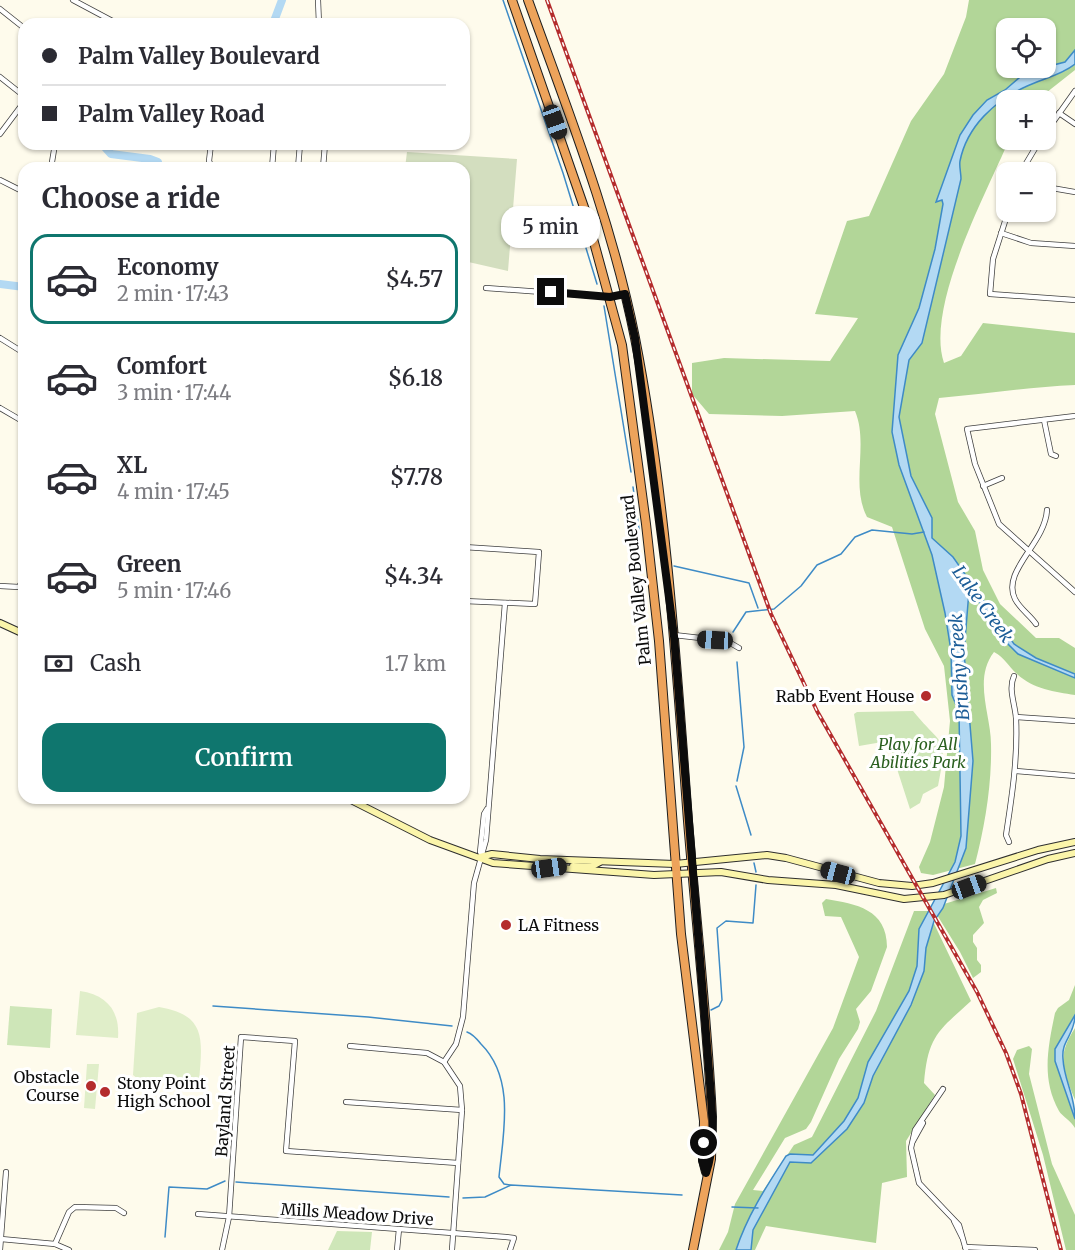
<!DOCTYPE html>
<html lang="en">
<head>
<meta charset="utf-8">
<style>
  body { margin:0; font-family:Merriweather,serif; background:#f2f2f3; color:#2b2b33; height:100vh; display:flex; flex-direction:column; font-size:22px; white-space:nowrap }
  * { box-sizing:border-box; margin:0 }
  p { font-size:20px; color:#7c7c81 }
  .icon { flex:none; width:33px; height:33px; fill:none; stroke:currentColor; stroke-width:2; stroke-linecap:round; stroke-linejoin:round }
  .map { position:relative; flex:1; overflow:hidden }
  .details { position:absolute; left:18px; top:162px; width:452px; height:642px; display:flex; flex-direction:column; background:#fff; border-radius:18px; box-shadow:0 2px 4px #0004 }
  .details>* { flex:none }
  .hud { position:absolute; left:18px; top:18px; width:452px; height:132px; border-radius:18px; box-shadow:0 2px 4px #0004; display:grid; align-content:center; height:132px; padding:0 24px; background:#fff }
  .fabs { position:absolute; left:996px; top:18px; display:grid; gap:12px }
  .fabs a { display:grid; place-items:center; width:60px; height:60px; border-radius:12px; background:#fff; box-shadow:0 2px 4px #0004; font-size:30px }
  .end { position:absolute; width:27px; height:27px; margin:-14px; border:8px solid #0c0c0c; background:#fff; box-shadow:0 0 0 3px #fff }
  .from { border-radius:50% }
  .bubble { position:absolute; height:42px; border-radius:18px; background:#fff; box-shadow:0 2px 4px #0004; font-size:20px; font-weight:600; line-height:42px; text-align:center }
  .car { position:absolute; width:18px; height:36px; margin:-18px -9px; border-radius:8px; box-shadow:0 0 4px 2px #0007; background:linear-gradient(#222 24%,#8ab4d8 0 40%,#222 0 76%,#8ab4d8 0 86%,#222 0) }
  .hud b { display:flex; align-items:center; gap:21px; height:57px; font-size:22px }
  .hud b+b { border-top:2px solid #e1e1e2 }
  .hud i { width:15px; height:15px; background:#2b2b33 }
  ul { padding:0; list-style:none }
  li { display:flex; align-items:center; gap:18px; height:90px; margin:0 12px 9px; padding:0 12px; border:3px solid transparent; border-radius:18px }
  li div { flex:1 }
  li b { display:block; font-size:22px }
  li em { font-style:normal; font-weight:600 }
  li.selected { border-color:#0f766e }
  li>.icon { width:54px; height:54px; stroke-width:1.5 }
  h2 { padding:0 24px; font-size:27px; line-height:72px }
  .pay { display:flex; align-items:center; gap:15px; height:66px; padding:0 24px; font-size:22px }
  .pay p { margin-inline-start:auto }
  .button { display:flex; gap:12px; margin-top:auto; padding:12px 24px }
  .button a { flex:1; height:69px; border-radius:18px; background:#0f766e; color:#fff; font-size:24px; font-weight:600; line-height:69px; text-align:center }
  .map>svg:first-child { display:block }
  .green { fill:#cee6b8 }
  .forest { fill:#b2d698; fill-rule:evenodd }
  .cemetery { fill:#d3debf }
  .pitch { fill:#e0eec9 }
  .water { fill:#b3d9f3; stroke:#3e8bc6; stroke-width:1.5 }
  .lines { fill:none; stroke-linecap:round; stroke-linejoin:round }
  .stream { stroke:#3e8bc6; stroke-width:1.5 }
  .river { stroke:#b3d9f3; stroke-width:8 }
  .street-casing { stroke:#3f3f3f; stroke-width:6 }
  .secondary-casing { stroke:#2e2e2e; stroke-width:8 }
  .highway-casing { stroke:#1d1d1d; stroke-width:10 }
  .street { stroke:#fff; stroke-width:4.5 }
  .secondary { stroke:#fbf5aa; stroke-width:6 }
  .highway { stroke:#eda35b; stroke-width:8 }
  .rail-casing { stroke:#b42c2d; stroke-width:4 }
  .rail { stroke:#fff; stroke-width:1.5; stroke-dasharray:4.5; stroke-linecap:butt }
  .route { stroke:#0c0c0c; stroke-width:8 }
  .poi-dot { fill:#b42c2d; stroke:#fff; stroke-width:2 }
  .labels { text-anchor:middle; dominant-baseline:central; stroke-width:6; stroke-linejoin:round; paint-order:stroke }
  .street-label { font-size:16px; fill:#0c0c0c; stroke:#fff }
  .poi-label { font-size:16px; fill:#0c0c0c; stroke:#fff; text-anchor:end }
  .park-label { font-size:16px; font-style:italic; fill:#2b6020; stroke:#fff }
  .water-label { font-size:18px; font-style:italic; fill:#1c5d97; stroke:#fff }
</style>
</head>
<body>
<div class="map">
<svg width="1075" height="1250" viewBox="0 0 1075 1250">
  <rect width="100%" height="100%" fill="#fefbec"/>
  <g class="green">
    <path d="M913,711C943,748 948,734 938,786L923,794L920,803L910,809L888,741L859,746L854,714L857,712Z"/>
    <polygon points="10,1006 52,1009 50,1048 7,1045"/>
    <polygon points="337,1231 372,1232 370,1250 328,1250"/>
  </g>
  <g class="forest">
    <path d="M969,0H1075V70L1037,100H1006V140H1009C986,194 925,307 944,363L961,356L983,323L1075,333V385C1029,387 984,394 939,398L935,414L958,502L975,531L983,570L1000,604L1036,638H1059L1075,648V695C1055,692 1033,689 1017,674C1008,666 1005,658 994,652C973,679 991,715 991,744C992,783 985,826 975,864L933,875L921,873L919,867L930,842L944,787L950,721L944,666L925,629L892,527L867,517C850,485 869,444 855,411L782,416L709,414L692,394V363L724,358L830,361L858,318L815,314L847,221L869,216L911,121L944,74L966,17ZM1006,28H1046V68H1006Z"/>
    <polygon points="996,888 997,893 983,900 979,907 984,923 973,935 973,942 977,948 977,960 981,965 981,972 973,978 960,952 937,915 944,904"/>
    <path d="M826,899C856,904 887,909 887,947L871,991L856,1009L860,1022L858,1029L839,1059L811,1122L806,1129L785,1138L753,1190L763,1191L794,1145L812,1137L876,1011L914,911H928L971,1001C938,1031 928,1036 924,1083L935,1095L906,1141L907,1177L882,1183L876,1243L766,1226L755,1250H719L728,1232L735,1204L833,1028L859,957L841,917L825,916L822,903Z"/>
    <path d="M1075,985V1015L1055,1049V1061L1075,1119V1128C1071,1121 1062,1116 1059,1111C1041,1079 1048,1047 1055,1013L1058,1008L1069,1000Z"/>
    <path d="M1075,1028V1100C1063,1069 1056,1057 1075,1028Z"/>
    <polygon points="1029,1046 1032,1049 1029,1074 1052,1164 1075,1215 1075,1250 1066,1250 1043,1155 1013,1059 1017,1050"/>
  </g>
  <polygon class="cemetery" points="407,152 517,159 508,271 464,261 464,168 405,168"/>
  <g class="pitch">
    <path d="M80,991C107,995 120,1011 118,1038L76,1035Z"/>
    <path d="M159,1007C208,1015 202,1041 199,1082L138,1079L133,1075L137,1013Z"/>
    <polygon points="87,1064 99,1064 95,1109 84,1108"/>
  </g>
  <g class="water">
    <path d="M1075,50V64C1060,76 1041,79 1025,87C995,101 967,126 960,161C959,166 961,173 961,179L922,343L909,360L899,417L911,476L932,518V538L953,557L1014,644L1036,658L1075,674V678L1018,654L994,630L987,611L969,591L964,652L973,761L966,848L943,908L934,921L926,948L924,971L911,1005L873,1076L864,1103L847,1129L811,1163L790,1162L753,1230L751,1250H736C747,1216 766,1187 786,1156L790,1154L813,1155L844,1121L858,1098L868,1062L909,991L917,966L919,929L955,862L961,836L959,712L952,695L951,651L945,613L932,555L899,465L892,432L898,355L919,308L935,249L943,204L942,200L936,202L960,135L973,115L987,100L1005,90L1026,72L1065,62Z"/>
    <path d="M1075,1015C1075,1035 1061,1040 1063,1059C1064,1081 1075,1094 1075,1119L1055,1061V1049Z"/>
  </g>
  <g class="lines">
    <g class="stream">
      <polyline points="503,0 563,173 597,284"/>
      <polyline points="604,306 631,472"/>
      <polyline points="633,487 639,529"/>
      <polyline points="674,566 749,583 758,608"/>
      <polyline points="733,632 746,612 774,609 801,586 817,565 841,554 855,537 872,530 912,534 924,532"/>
      <polyline points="737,781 744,747 737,662"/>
      <polyline points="736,786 751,835"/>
      <polyline points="754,863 756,872"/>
      <polyline points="213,1006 368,1017 452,1026"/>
      <polyline points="711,1010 719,1006 722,1000 717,928 726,921 753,923 756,885"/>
      <path d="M467,1032C473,1034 477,1039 481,1044C516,1079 503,1134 499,1177L504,1184L510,1185"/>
      <polyline points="236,1182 449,1197"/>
      <polyline points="463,1198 485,1197 511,1185 682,1195"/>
      <polyline points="732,1207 758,1208"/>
      <polyline points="165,1237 169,1187 207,1189 225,1181"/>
    </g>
    <g class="river">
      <polyline points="273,24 282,0"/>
      <polyline points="102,144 111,154 150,159 158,162 159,168"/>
      <polyline points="0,284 24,287"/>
    </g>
    <g class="street-casing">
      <g id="street">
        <polyline points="73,0 118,24"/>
        <polyline points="318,0 319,24"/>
        <polyline points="0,9 24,28"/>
        <polyline points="0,77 24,96"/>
        <polyline points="1059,113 1075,124"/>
        <polyline points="1046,132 1075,91"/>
        <polyline points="0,134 24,102"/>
        <polyline points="211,144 209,161 212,168"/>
        <polyline points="51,168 55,144"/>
        <polyline points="272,168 274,144"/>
        <polyline points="298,168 300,144"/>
        <polyline points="323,168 325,144"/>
        <polyline points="1021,172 1040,140"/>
        <polyline points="0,180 24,192"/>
        <polyline points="1046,187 1075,192"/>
        <polyline points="1008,212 993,259 990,294 1075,300"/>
        <polyline points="1001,233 1031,243 1075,246"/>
        <polyline points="486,288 610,297 625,294"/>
        <polyline points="0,338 24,353"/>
        <polyline points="0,408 24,422"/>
        <polyline points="1075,416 967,429 975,464 999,524 1075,592"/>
        <polyline points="1044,420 1051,454 1056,456"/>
        <polyline points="983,486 1002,478"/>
        <polyline points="464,547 539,552 535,604 464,601"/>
        <polyline points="0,586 19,587 24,578"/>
        <path d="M1036,624C1030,615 1020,609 1015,599C1001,571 1045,544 1047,510"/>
        <polyline points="674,635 727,641 739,648"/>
        <polyline points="1016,717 1075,721"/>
        <polyline points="1016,771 1075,776"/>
        <path d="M1009,842L1006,835C1012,796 1018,757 1016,718C1015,704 1008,689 1014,676"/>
        <polyline points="480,852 484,814 487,809"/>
        <polyline points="350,1046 427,1053 444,1062 460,1086 462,1110 452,1250"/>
        <polyline points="444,1062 456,1044 463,1017 474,883 486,840 505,603"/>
        <polyline points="943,1089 915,1130 911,1148 919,1183 959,1225 966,1250"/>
        <polyline points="346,1102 462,1110"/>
        <polyline points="913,1141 923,1123"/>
        <polyline points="198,1214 506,1237 514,1238 510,1250"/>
        <polyline points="954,1221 962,1237"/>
        <polyline points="1,1239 55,1244 69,1250"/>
        <polyline points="55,1244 69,1212 75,1207 116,1208 124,1213"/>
        <polyline points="965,1247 1035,1250"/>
        <polyline points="0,1250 6,1172"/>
        <polyline points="222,1250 229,1217 241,1037 295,1041 286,1151 458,1163"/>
        <polyline points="397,1250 399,1229"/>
      </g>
    </g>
    <g class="secondary-casing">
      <g id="secondary">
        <polyline points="0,623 24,634"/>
        <polyline points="347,798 430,840 493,863 654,875 721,872 768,880 836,885 904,899 944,895 1048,859 1075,853"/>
        <polyline points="480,857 492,854 540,859 675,864 767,855 786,858 879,883 912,886 933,883 1038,850 1075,842"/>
        <polyline points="573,866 591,867 600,862"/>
      </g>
    </g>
    <g class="highway-casing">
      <g id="highway">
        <polyline points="512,0 586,213 622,345 646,524 659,641 681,934 704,1121 703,1160 706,1172"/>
        <path d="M528,0C568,111 612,222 635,338C666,497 676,660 688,821C696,920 707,1018 712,1117L711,1159L693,1250"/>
      </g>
    </g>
    <use href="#street" class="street"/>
    <use href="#secondary" class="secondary"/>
    <use href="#highway" class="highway"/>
    <g class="rail-casing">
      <polyline id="rail" points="547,0 771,614 817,711 977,992 1006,1053 1021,1094 1061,1250"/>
    </g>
    <use href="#rail" class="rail"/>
  </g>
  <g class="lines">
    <path class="route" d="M551,292L610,297L625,294L635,338L674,636L710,1083C712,1113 716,1144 706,1173L702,1160L704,1143"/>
  </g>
  <g class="poi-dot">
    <circle cx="926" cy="696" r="6"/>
    <circle cx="506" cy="925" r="6"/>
    <circle cx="91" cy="1086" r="6"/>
    <circle cx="105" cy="1092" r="6"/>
  </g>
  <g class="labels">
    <g class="street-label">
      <text transform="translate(636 580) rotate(-96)">Palm Valley Boulevard</text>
      <text transform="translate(225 1101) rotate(-86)">Bayland Street</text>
      <text transform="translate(357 1214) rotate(4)">Mills Meadow Drive</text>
    </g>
    <g class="poi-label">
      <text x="914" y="696">Rabb Event House</text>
      <text x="518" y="925" text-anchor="start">LA Fitness</text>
      <text x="79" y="1077">Obstacle<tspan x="79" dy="18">Course</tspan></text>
      <text x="117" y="1083" text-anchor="start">Stony Point<tspan x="117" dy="18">High School</tspan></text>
    </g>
    <g class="park-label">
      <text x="918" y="744">Play for All<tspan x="918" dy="18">Abilities Park</tspan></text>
    </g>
    <g class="water-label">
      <text transform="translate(983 604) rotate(54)">Lake Creek</text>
      <text transform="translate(959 667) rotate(-94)">Brushy Creek</text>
    </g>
  </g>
</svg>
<div class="fabs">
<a><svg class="icon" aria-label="locate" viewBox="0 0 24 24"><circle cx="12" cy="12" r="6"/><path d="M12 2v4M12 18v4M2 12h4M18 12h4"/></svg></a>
<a>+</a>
<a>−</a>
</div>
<i class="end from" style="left:704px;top:1143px"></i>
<i class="end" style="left:551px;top:292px"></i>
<div class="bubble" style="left:501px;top:206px;width:99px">5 min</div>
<i class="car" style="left:555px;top:122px;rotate:160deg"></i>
<i class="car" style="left:715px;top:640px;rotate:273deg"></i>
<i class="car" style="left:549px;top:868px;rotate:82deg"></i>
<i class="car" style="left:838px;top:873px;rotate:285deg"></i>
<i class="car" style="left:969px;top:887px;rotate:70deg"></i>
<div class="hud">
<b><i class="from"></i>Palm Valley Boulevard</b>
<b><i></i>Palm Valley Road</b>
</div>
<section class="details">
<h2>Choose a ride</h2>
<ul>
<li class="selected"><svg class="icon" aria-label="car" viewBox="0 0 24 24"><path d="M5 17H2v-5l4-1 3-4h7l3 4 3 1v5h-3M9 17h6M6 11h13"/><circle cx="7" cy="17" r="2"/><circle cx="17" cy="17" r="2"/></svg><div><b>Economy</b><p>2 min · 17:43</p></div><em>$4.57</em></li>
<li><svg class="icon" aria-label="car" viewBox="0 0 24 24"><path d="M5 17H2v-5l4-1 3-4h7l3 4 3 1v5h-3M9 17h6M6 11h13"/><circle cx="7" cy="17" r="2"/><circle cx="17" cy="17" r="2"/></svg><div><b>Comfort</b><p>3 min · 17:44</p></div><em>$6.18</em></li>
<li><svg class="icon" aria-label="car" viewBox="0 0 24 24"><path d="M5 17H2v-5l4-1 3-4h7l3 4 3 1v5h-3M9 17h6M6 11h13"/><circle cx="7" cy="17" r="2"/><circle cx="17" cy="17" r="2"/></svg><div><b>XL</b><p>4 min · 17:45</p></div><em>$7.78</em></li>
<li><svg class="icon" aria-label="car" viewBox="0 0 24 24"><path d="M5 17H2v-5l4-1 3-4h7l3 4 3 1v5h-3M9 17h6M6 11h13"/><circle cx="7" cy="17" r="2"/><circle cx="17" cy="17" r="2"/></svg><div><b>Green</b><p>5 min · 17:46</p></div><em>$4.34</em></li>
</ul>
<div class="pay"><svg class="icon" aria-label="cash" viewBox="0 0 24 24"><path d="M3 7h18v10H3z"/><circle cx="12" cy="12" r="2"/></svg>Cash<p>1.7 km</p></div>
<div class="button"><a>Confirm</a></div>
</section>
</div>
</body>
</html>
